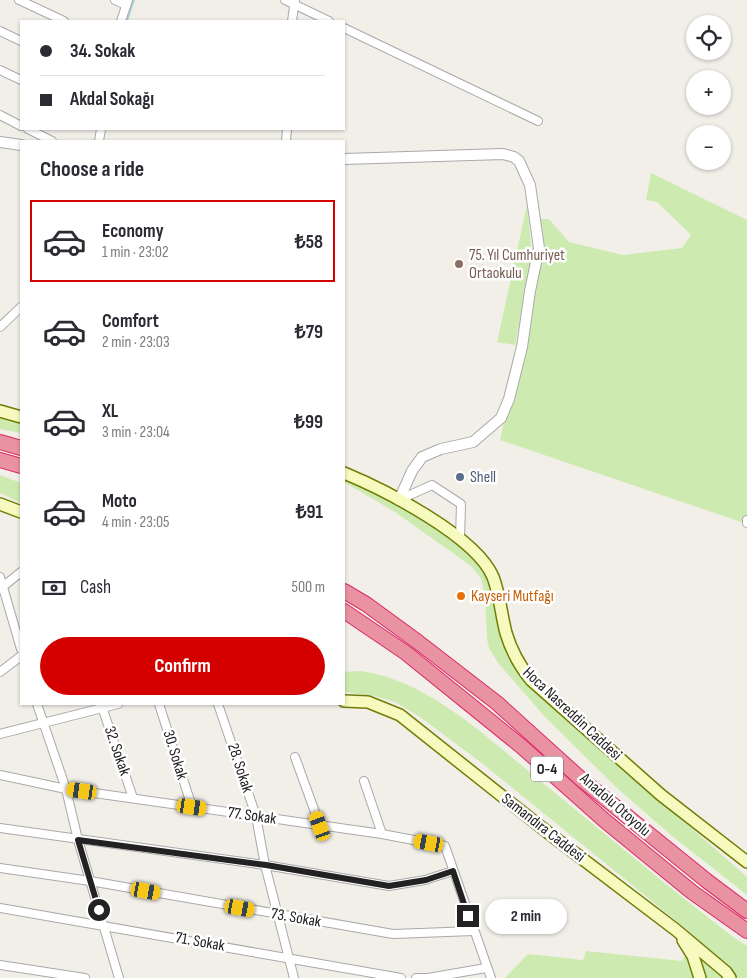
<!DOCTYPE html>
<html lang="en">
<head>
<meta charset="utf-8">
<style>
  body { margin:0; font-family:"Sofia Sans Condensed",sans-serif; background:#f7f7f7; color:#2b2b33; height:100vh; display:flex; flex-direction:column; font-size:19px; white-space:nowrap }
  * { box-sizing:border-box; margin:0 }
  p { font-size:16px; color:#7c7c81 }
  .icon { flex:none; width:28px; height:28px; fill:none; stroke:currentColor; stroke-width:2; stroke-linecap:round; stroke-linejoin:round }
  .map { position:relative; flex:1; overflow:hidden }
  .sheet { position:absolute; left:20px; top:140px; width:325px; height:565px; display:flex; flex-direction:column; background:#fff; border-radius:0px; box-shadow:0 1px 4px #0004 }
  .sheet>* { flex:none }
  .hud { position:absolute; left:20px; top:20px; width:325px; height:110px; border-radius:0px; box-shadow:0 1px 4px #0004; display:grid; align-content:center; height:110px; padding:0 20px; background:#fff }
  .controls { position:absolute; left:686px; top:15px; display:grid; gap:10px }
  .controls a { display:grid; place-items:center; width:45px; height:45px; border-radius:50%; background:#fff; box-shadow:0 1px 4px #0004; font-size:25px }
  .end { position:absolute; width:22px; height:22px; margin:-11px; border:6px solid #222; background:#fff; box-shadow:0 0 0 2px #fff }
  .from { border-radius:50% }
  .bubble { position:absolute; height:35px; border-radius:18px; background:#fff; box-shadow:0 1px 4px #0004; font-size:16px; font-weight:700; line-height:35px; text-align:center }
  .car { position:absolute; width:15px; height:30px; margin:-15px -8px; border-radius:6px; box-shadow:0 0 4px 1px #0007; background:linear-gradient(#f5c518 24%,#345 0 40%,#f5c518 0 76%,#345 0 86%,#f5c518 0) }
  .hud b { display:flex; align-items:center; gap:18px; height:48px; font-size:19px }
  .hud b+b { border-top:1px solid #e1e1e2 }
  .hud i { width:12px; height:12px; background:#2b2b33 }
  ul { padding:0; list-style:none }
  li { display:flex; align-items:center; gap:15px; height:82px; margin:0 10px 8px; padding:0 10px; border:2px solid transparent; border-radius:0px }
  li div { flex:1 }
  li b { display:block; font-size:19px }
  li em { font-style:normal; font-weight:700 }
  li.selected { border-color:#d40000 }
  li>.icon { width:45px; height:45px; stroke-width:1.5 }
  h2 { padding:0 20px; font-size:22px; line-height:60px }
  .pay { display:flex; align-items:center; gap:12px; height:55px; padding:0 20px; font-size:19px }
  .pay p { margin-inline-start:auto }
  .primary-button { display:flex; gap:10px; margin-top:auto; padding:10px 20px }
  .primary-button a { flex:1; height:58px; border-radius:30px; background:#d40000; color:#fff; font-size:20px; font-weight:700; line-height:58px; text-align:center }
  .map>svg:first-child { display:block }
  .grass { fill:#cdebb0 }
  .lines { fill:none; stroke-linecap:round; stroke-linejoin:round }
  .stream { stroke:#aad3df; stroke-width:2 }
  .minor-casing { stroke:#a9a9a9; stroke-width:10 }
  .tertiary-casing { stroke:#a9a9a9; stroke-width:12 }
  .secondary-casing { stroke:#707d05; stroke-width:14 }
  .motorway-casing { stroke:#dc2a67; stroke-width:16 }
  .minor { stroke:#fff; stroke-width:8 }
  .tertiary { stroke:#fff; stroke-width:10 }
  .secondary { stroke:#f7fabf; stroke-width:11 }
  .motorway { stroke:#e892a2; stroke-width:14 }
  .route { stroke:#222; stroke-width:6 }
  .education-dot { fill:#8d6e63; stroke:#fff; stroke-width:2 }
  .service-dot { fill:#5c6f8a; stroke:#fff; stroke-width:2 }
  .food-dot { fill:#e8710a; stroke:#fff; stroke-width:2 }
  .labels { text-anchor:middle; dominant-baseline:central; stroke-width:5; stroke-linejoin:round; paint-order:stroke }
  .shield { fill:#fff; stroke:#646464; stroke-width:1 }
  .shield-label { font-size:15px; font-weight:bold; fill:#222 }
  .education-label { font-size:16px; fill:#785e54; stroke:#fff; text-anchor:start }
  .service-label { font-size:16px; fill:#4e5e75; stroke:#fff; text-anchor:start }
  .food-label { font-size:16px; fill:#c56008; stroke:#fff; text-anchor:start }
  .street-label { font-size:16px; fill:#222; stroke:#fff }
</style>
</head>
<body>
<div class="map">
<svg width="747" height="978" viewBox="0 0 747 978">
  <rect width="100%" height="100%" fill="#f2efe9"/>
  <g class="grass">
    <polygon points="651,173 747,220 747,524 500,440 540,258 540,219 549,219 569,242 623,255 682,248 691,235 657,202 646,200"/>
    <polygon points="527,205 532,256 515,345 497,342"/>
    <polygon points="0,416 21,423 21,433 0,429"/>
    <polygon points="0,475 21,483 21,503 0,493"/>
    <polygon points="344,477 366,486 430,523 472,554 491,585 499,628 515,669 526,685 563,715 747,877 747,895 672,836 618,789 545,717 498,663 489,648 487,639 485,595 481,579 471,566 395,512 344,482"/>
    <path d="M360,671C406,677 445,704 481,732L667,885L733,937L747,946V978H738L729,967L685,928L483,764L420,717L395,702L375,696L344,692V672Z"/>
    <polygon points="586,951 682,961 687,953 697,978 505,978 528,954 583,960"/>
    <polygon points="700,954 725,978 704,978 696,955"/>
  </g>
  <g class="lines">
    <polyline class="stream" points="127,21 134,0"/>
    <g class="minor-casing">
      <g id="minor">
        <polyline points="19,0 64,21"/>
        <polyline points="115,0 126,5"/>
        <polyline points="285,0 329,21"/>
        <polyline points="121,21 128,0"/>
        <polyline points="292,21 295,0"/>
        <polyline points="344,28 538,121"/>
        <polyline points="0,31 21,41"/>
        <polyline points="0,70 21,80"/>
        <polyline points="0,115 21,126"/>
        <polyline points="28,129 52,141"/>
        <polyline points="99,141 101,129"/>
        <polyline points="286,141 287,129"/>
        <polyline points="0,327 21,307"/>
        <polyline points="399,500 432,485 461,504 460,539"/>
        <polyline points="747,520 747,523"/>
        <polyline points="0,577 21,649"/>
        <polyline points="0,589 21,572"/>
        <polyline points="0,672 21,656"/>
        <polyline points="37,704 66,789 78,840 119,978"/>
        <polyline points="101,704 133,798"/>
        <polyline points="159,704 192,807"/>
        <polyline points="218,704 256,816 265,865 294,978"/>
        <polyline points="0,734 118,704"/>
        <polyline points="295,757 320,826"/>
        <polyline points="0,775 66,789 382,834 445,846 491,978"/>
        <polyline points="364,781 382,834"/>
        <polyline points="0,828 265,865 389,886 425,880 453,871"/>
        <polyline points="0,868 90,881 393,934 474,931"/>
        <polyline points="0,908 401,978"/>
        <polyline points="0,965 85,978"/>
        <polyline points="416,978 428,978 486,968"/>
      </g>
    </g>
    <g class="tertiary-casing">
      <g id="tertiary">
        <polyline points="0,142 21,145"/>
        <polyline points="344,159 503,154 514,157 519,161 530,185 539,248 530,291 522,347 509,399 501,418 473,442 441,449 422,457 412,471 399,500"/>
      </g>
    </g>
    <g class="secondary-casing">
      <g id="secondary">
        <polyline points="0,411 21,417"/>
        <path d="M344,473C383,489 476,536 493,577C500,595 501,614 506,633C511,650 519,665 531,680L661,795L747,862"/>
        <polyline points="0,504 21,512"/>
        <polyline points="344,701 368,702 400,715 551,835 676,930 726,972 730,978"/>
        <polyline points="683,940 693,956 700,978"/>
      </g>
    </g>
    <g class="motorway-casing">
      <g id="motorway">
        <polyline points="0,442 21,448"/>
        <polyline points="0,460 21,466"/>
        <polyline points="344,591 366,604 418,642 497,703 581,779 707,881 747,911"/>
        <polyline points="344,611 406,653 521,746 604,820 692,892 747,931"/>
      </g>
    </g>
    <use href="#minor" class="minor"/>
    <use href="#tertiary" class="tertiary"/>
    <use href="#secondary" class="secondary"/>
    <use href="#motorway" class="motorway"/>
  </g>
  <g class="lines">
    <polyline class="route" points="99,910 78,840 266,865 389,886 426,880 453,871 468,916"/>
  </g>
  <circle class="education-dot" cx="459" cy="264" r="5"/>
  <circle class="service-dot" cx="460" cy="477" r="5"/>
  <circle class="food-dot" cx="461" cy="596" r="5"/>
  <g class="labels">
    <rect class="shield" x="531" y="756.5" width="32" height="25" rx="4"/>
    <g class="shield-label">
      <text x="547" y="769">O-4</text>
    </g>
    <g class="education-label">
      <text x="469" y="255">75. Yıl Cumhuriyet<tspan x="469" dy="18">Ortaokulu</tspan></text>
    </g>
    <g class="service-label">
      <text x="470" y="477">Shell</text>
    </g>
    <g class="food-label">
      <text x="471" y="596">Kayseri Mutfağı</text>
    </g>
    <g class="street-label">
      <text transform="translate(572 714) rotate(43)">Hoca Nasreddin Caddesi</text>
      <text transform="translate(117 751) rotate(71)">32. Sokak</text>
      <text transform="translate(175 755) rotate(73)">30. Sokak</text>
      <text transform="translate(240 768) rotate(72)">28. Sokak</text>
      <text transform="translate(615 805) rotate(41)">Anadolu Otoyolu</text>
      <text transform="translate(252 816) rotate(8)">77. Sokak</text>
      <text transform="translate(543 828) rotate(38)">Samandıra Caddesi</text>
      <text transform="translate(296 918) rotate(10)">73. Sokak</text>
      <text transform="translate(200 942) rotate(10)">71. Sokak</text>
    </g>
  </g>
</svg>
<div class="controls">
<a><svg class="icon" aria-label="locate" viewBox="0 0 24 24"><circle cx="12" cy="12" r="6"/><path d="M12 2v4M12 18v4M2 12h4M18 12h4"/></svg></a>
<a>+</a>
<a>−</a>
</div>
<i class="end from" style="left:99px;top:910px"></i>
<i class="end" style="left:468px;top:916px"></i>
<div class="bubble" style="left:485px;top:899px;width:82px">2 min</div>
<i class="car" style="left:82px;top:791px;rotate:278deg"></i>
<i class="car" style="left:192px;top:807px;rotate:98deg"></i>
<i class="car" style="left:320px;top:826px;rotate:340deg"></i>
<i class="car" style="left:429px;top:843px;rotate:280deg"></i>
<i class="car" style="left:146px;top:891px;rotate:100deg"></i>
<i class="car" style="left:240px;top:908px;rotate:100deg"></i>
<div class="hud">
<b><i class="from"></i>34. Sokak</b>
<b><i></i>Akdal Sokağı</b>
</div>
<section class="sheet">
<h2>Choose a ride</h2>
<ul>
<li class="selected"><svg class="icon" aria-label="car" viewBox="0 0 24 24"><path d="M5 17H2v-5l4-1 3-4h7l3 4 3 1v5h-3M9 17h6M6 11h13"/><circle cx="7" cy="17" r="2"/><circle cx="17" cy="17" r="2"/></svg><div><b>Economy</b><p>1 min · 23:02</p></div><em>₺58</em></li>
<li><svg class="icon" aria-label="car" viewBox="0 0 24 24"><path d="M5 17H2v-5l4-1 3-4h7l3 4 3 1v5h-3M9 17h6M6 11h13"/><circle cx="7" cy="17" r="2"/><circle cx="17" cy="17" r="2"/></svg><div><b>Comfort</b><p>2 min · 23:03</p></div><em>₺79</em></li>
<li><svg class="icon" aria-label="car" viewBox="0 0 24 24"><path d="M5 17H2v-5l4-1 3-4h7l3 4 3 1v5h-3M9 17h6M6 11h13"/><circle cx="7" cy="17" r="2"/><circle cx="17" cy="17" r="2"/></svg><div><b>XL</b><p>3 min · 23:04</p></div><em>₺99</em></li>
<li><svg class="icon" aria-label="car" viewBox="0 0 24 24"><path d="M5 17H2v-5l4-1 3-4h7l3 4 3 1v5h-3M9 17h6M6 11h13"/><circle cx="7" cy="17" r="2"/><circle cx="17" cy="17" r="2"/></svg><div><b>Moto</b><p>4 min · 23:05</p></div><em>₺91</em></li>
</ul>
<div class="pay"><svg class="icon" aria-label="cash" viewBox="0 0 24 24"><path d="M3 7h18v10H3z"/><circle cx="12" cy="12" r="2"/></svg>Cash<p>500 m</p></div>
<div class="primary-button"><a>Confirm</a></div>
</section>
</div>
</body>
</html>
